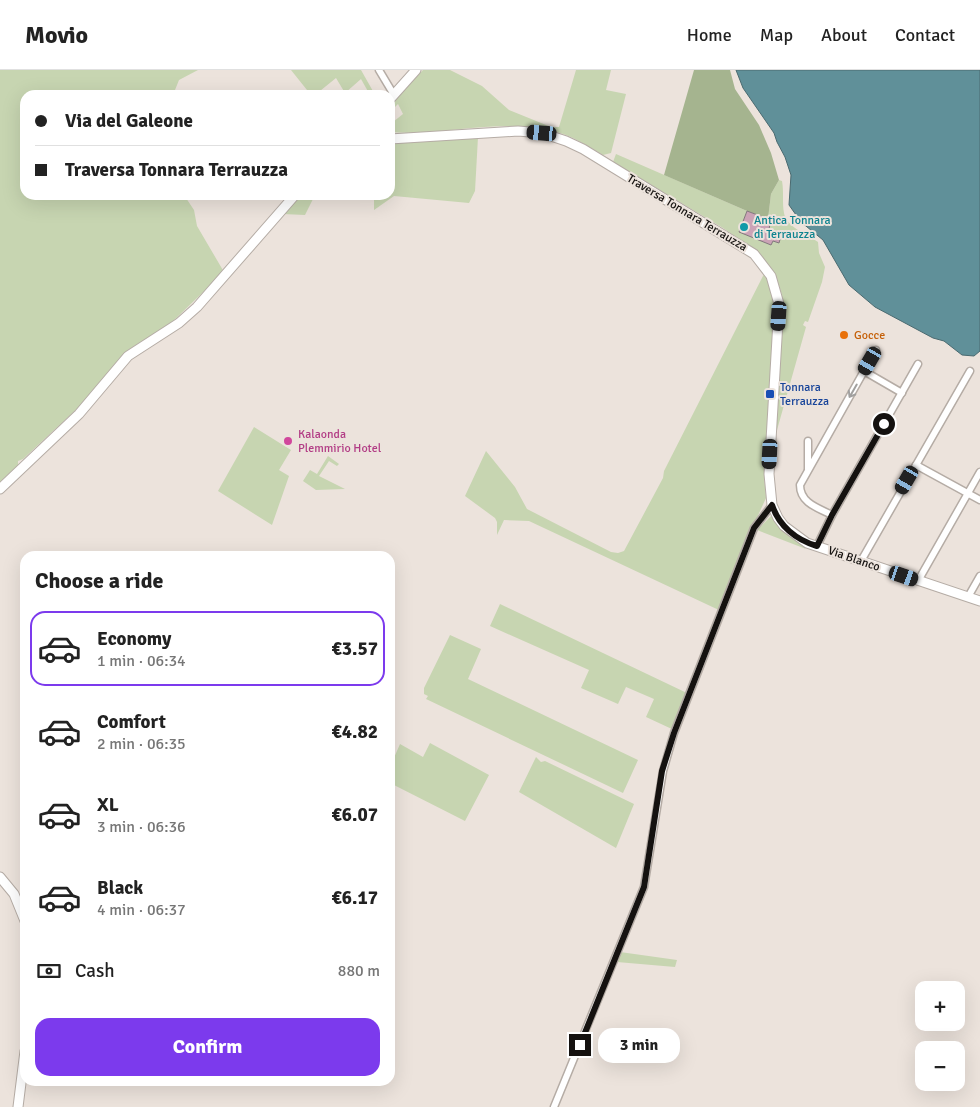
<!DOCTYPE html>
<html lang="en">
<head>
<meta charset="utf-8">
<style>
  body { margin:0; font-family:Signika,sans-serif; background:#f6f6f6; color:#222; height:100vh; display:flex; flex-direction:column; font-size:19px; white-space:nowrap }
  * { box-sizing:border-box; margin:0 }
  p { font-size:16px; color:#767676 }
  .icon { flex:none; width:28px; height:28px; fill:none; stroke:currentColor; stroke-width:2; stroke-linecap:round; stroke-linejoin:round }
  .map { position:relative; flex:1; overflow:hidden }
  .details { position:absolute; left:20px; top:481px; width:375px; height:535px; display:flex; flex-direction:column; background:#fff; border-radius:15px; box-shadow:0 5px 20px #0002 }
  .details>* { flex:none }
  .banner { position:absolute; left:20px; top:20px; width:375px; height:110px; border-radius:15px; box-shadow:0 5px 20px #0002; display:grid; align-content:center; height:110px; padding:0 15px; background:#fff }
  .fabs { position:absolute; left:915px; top:911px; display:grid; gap:10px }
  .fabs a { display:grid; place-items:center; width:50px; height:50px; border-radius:10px; background:#fff; box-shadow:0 5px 20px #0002; font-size:25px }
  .end { position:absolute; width:22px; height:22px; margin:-11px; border:6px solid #151210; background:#fff; box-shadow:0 0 0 2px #fff }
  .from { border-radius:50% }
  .bubble { position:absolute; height:35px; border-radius:15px; background:#fff; box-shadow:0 5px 20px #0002; font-size:16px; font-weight:700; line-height:35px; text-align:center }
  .car { position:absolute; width:15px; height:30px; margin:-15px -8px; border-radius:6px; box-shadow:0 0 4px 1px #0007; background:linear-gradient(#222 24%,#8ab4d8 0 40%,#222 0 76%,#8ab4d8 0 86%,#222 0) }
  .banner b { display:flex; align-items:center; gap:18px; height:48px; font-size:19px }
  .banner b+b { border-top:1px solid #e0e0e0 }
  .banner i { width:12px; height:12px; background:#222 }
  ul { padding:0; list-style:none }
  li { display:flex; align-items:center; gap:15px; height:75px; margin:0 10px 8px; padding:0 5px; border:2px solid transparent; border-radius:15px }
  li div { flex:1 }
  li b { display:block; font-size:19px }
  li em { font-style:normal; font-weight:700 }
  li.on { border-color:#7c3aed }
  li>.icon { width:45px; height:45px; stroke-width:1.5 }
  h2 { padding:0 15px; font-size:22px; line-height:60px }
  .pay { display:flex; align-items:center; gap:12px; height:55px; padding:0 15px; font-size:19px }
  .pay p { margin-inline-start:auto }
  .button { display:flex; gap:10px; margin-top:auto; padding:10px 15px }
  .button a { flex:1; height:58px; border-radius:15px; background:#7c3aed; color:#fff; font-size:20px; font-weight:700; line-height:58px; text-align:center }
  header { display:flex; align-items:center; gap:30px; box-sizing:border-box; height:70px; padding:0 25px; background:#fff; border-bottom:1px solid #e0e0e0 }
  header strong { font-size:24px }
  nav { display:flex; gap:28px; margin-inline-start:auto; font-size:18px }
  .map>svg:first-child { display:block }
  .green { fill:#c7d5b1 }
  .forest { fill:#a5b48f }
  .water { fill:#609099; stroke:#4a6a70 }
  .building { fill:#cba3b6; stroke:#81787c }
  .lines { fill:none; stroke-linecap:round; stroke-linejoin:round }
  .street-casing { stroke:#b5aca5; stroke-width:9 }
  .secondary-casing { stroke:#b5aca5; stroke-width:11 }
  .street { stroke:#fff; stroke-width:6 }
  .secondary { stroke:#fff; stroke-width:9 }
  .oneway { stroke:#a1a09f }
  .route { stroke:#151210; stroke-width:6 }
  .culture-dot { fill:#0f9aa8; stroke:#ece3dc; stroke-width:2 }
  .food-dot { fill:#e8710a; stroke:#ece3dc; stroke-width:2 }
  .transit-dot { fill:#1a4fb4; stroke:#ece3dc; stroke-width:2 }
  .hotel-dot { fill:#d1479c; stroke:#ece3dc; stroke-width:2 }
  .labels { text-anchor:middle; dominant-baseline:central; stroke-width:4; stroke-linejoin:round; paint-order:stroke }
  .street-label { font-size:12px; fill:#151210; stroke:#ece3dc }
  .culture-label { font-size:12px; fill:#0d838f; stroke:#ece3dc; text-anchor:start }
  .food-label { font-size:12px; fill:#c56008; stroke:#ece3dc; text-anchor:start }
  .transit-label { font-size:12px; fill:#164399; stroke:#ece3dc; text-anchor:start }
  .hotel-label { font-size:12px; fill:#b23c85; stroke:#ece3dc; text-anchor:start }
</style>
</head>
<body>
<header>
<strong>Movio</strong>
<nav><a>Home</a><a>Map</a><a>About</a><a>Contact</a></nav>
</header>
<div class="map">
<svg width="980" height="1037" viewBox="0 0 980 1037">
  <rect width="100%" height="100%" fill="#ece3dc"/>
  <g class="green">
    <polygon points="0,0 198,0 179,10 173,25 25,25 25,125 184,125 194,140 197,156 224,202 171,253 128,280 82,334 23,389 18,391 18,395 0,412"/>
    <polygon points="291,0 361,0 374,23 370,25 361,9 345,23 336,8 315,25 311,25"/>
    <path d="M423,0H450L482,16L509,40L551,57H559L576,0H611L606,20L626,24L611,83L603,85C593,79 583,73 573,68C516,42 450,67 390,62V52H393L403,44L398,34L390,42V35Z"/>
    <polygon points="478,67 475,121 469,133 394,126 374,140 374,125 390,125 390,72"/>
    <path d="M616,84L747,141L739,162L771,175L773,171L779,173L781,166L777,165V162L769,159L771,150L768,149L771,124L779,110L782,111C784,122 782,133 784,143C786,157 807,164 818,172L819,183L825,197L822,212L808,252L805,251L803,255L806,257L777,360L775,359L783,242L782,225L776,206L756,181L723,158L613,92Z"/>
    <polygon points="301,125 315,125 305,145 283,144"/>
    <polygon points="765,202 774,232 775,245 764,406 766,428 750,463 721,541 529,451 504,450 497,465 497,452 495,448 465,426 486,381 515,417 527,439 611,482 618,483 624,481 663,408 664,401"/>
    <polygon points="254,357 291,380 279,400 289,406 272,455 218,421"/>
    <polygon points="328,386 339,394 337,396 329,391 319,406 345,419 316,420 303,411 310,400 317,404"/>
    <polygon points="771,446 783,461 806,479 757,460"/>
    <polygon points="500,534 689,624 674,660 646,647 654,629 626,617 618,634 581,618 589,600 490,556"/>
    <polygon points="450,565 481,579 468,609 638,690 623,723 426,629 428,626 424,624 424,618"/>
    <polygon points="430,673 489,705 465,751 390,713 390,697 400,674 423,687"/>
    <polygon points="536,687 541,692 545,691 634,734 616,778 519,722"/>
    <polygon points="620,882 677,890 675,897 617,892"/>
  </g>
  <polygon class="forest" points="694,0 730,0 735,19 759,55 771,83 779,110 771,124 768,149 747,141 664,105"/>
  <polygon class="water" points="736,0 980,0 980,281 974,286 962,285 944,271 933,268 875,237 849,215 823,170 801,152 789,135 791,105 785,87 777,72 774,63 743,18"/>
  <polygon class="building" points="747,141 771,150 769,159 781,166 779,173 773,171 771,175 739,162"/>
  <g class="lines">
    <g class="street-casing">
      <g id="street">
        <polyline points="379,0 394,25"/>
        <polyline points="864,301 876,280"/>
        <polyline points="916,395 980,430"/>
        <polyline points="808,399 808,371"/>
        <path d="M832,445C818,438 800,433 800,415L864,301L902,323"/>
        <polyline points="817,476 832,445 918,294"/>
        <polyline points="861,491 970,301"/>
        <polyline points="918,511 980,402"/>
        <polyline points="968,527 980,506"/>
        <polyline points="554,1037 644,817 663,701 674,663 754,458 772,435"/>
      </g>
    </g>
    <g class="secondary-casing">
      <g id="secondary">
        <polyline points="390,29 416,0"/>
        <polyline points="390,69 518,61 542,63 566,71 583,79 754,184 771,206 779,234 769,404 772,435 778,448 784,456 807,473 980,531"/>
        <polyline points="0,419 79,344 128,286 179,253 197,237 295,125"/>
        <polyline points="0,807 14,824 25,851"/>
        <polyline points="18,1037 25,981"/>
      </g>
    </g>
    <use href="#street" class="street"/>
    <use href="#secondary" class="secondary"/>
  </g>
  <defs><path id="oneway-shaft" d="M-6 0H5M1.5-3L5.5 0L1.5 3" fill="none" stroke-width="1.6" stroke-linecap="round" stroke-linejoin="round" transform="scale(1.25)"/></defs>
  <use class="oneway" href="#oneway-shaft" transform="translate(853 321) rotate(120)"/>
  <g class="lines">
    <path class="route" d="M580,975L644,817L662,701L674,663L754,458L772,435C779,456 796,470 817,476L832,445L884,354"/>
  </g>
  <circle class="culture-dot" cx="744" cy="157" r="5"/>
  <circle class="food-dot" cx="844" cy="265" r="5"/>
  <rect class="transit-dot" x="765" y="319" width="10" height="10" rx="2.5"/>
  <circle class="hotel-dot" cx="288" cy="371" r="5"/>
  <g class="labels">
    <g class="street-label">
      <text transform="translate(687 143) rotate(31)">Traversa Tonnara Terrauzza</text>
      <text transform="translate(854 489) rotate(19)">Via Blanco</text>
    </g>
    <g class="culture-label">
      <text x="754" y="150">Antica Tonnara<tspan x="754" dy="14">di Terrauzza</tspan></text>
    </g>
    <g class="food-label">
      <text x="854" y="265">Gocce</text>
    </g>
    <g class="transit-label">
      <text x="780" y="317">Tonnara<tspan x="780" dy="14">Terrauzza</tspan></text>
    </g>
    <g class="hotel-label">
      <text x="298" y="364">Kalaonda<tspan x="298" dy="14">Plemmirio Hotel</tspan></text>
    </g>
  </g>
</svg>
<div class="fabs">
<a>+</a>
<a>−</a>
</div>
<i class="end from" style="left:884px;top:354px"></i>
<i class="end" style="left:580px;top:975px"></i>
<div class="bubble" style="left:598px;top:958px;width:82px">3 min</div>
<i class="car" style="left:542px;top:63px;rotate:275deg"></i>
<i class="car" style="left:779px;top:246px;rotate:184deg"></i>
<i class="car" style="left:870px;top:291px;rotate:210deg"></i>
<i class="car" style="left:770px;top:384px;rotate:183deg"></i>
<i class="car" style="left:907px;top:410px;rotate:210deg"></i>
<i class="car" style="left:904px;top:506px;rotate:109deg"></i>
<div class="banner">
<b><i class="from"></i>Via del Galeone</b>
<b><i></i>Traversa Tonnara Terrauzza</b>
</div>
<section class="details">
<h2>Choose a ride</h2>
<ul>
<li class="on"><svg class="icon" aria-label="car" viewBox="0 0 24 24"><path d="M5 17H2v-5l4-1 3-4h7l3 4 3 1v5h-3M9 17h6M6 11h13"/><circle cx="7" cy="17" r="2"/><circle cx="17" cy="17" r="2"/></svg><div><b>Economy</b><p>1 min · 06:34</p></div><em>€3.57</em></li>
<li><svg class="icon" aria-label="car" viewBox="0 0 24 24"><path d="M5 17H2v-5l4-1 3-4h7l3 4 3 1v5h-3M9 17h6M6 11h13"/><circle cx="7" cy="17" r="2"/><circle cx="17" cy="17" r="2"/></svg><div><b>Comfort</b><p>2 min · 06:35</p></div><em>€4.82</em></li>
<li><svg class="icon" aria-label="car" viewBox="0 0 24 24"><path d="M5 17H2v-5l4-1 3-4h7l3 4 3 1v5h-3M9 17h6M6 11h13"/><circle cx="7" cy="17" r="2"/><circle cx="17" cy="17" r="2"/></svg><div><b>XL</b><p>3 min · 06:36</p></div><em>€6.07</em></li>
<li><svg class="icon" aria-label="car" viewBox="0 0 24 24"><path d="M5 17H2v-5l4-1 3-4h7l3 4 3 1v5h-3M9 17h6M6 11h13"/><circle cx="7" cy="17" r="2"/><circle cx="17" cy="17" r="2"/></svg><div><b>Black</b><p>4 min · 06:37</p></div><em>€6.17</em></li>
</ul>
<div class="pay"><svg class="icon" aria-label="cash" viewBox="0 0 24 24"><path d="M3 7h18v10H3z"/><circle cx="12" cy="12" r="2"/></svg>Cash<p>880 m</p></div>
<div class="button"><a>Confirm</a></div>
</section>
</div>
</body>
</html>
